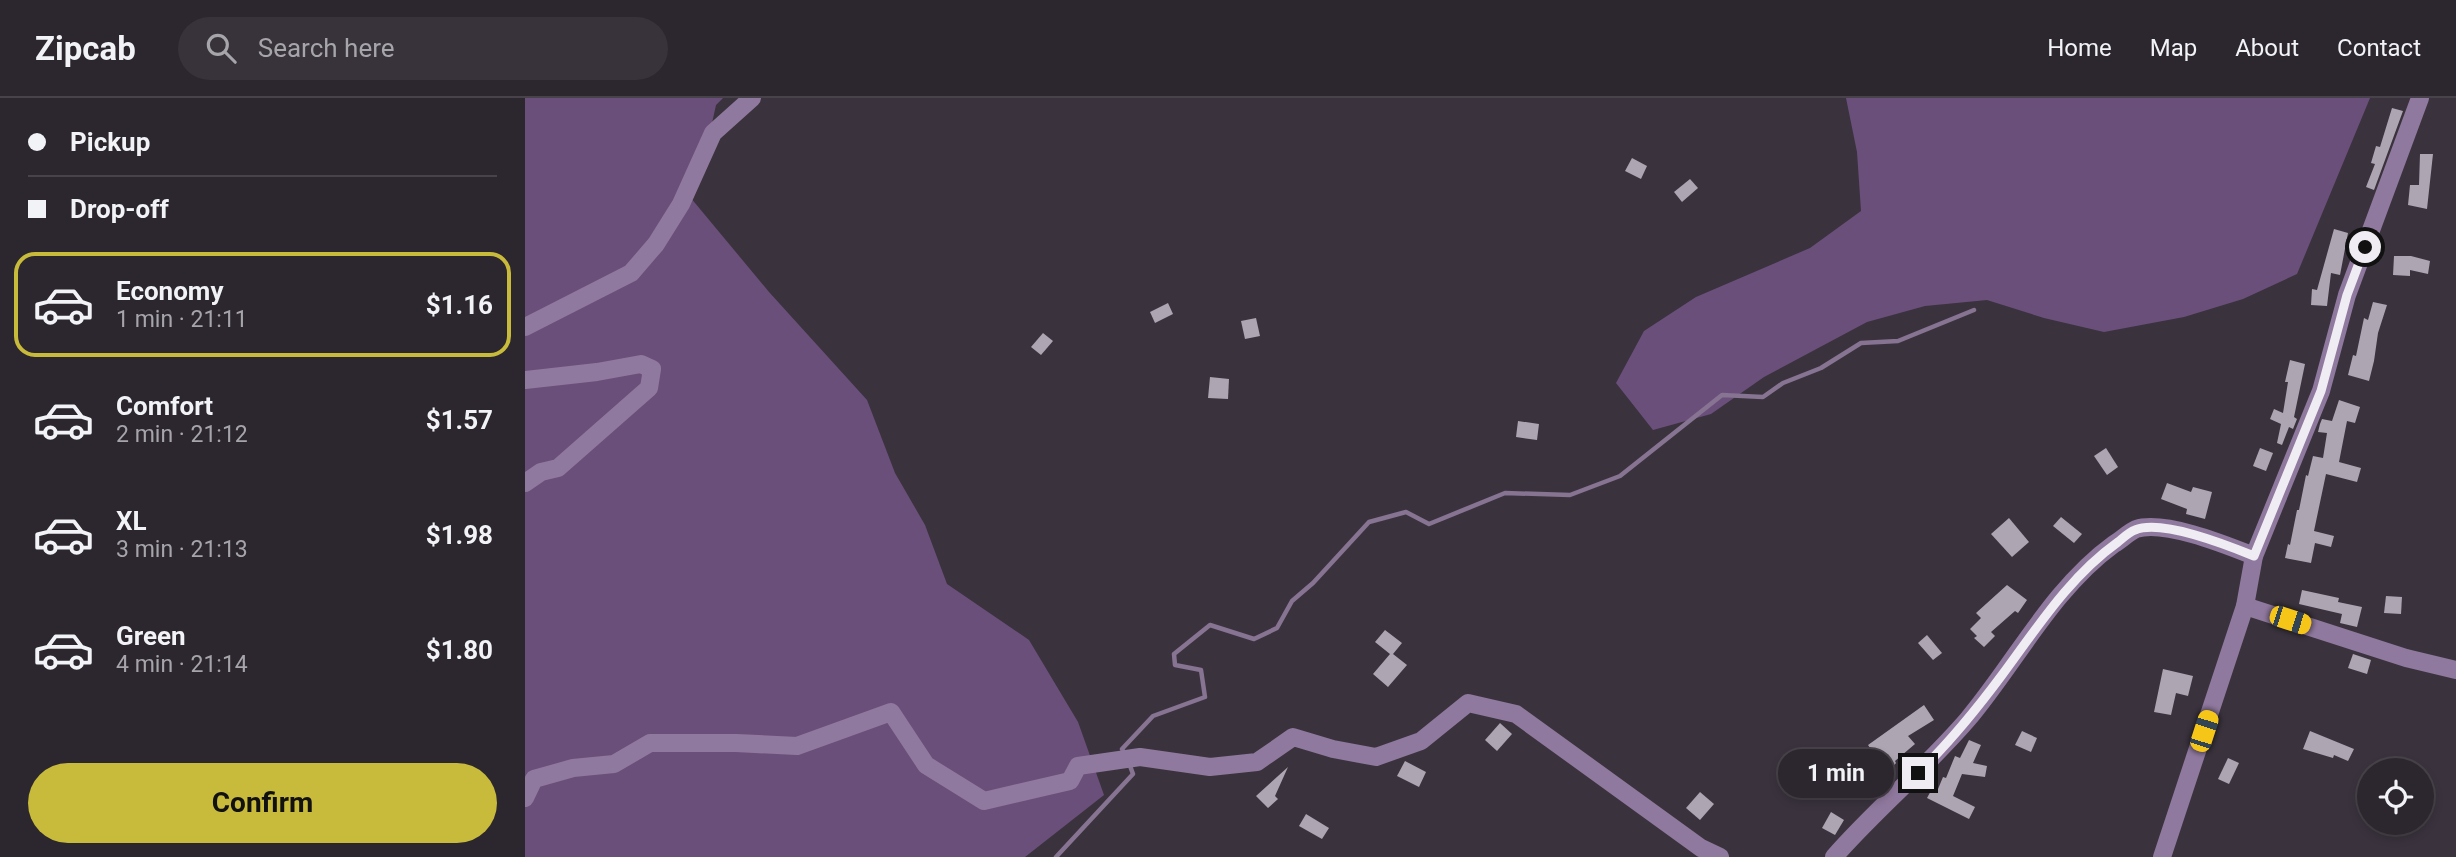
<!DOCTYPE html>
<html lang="en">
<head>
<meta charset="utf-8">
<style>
  body { margin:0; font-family:Roboto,sans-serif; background:#38323a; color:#f1f3f6; height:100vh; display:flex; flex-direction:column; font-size:26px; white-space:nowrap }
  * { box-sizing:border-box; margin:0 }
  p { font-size:23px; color:#a6a5aa }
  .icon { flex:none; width:38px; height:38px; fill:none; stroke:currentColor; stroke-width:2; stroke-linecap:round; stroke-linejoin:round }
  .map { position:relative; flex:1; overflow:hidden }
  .side { display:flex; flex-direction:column; background:#2c262e; width:525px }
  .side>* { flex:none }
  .top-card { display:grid; align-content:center; height:154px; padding:0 28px; background:#2c262e }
  .buttons { position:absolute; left:1832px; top:660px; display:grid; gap:14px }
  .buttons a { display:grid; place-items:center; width:77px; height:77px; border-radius:50%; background:#2c262e; box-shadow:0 4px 10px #0003,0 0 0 2px #48434a; font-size:35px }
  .end { position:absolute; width:32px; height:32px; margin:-16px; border:9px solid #f0ecf3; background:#111; box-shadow:0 0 0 4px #111 }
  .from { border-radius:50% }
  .bubble { position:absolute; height:49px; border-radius:24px; background:#2c262e; box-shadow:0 4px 10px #0003,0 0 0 2px #48434a; font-size:23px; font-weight:700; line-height:49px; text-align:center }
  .car { position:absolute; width:21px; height:42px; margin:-21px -10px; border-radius:9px; box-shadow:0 0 5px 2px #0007; background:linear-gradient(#f5c518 24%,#345 0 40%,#f5c518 0 76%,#345 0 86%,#f5c518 0) }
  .top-card b { display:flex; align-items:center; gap:24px; height:66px; font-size:26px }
  .top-card b+b { border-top:2px solid #48434a }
  .top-card i { width:18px; height:18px; background:#f1f3f6 }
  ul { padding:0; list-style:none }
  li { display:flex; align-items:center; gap:21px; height:105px; margin:0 14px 10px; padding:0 14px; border:4px solid transparent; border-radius:21px }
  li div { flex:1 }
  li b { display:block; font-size:26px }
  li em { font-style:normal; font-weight:700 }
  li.selected { border-color:#c8bb3b }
  li>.icon { width:63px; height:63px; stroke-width:1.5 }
  .action { display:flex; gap:14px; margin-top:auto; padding:14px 28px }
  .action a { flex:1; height:80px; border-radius:42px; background:#c8bb3b; color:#111; font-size:28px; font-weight:700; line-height:80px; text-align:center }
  header { display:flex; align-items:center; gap:42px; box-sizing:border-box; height:98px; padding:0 35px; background:#2c262e; border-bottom:2px solid #48434a }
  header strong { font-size:33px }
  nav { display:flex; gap:38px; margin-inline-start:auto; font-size:24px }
  .search { width:490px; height:63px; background:#38323a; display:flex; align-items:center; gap:18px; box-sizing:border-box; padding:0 24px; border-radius:38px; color:#a6a5aa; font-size:26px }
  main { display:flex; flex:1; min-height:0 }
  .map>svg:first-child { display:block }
  .forest { fill:#6b4f7b }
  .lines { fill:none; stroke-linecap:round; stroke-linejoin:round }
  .stream { stroke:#877392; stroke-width:4.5 }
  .building { fill:#ada5b2 }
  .minor { stroke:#90799e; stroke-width:18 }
  .route { stroke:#f0ecf3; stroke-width:9 }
</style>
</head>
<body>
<header>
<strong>Zipcab</strong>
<div class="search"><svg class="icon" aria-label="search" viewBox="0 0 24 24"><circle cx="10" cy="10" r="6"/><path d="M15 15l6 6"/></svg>Search here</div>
<nav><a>Home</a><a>Map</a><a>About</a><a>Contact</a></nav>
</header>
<main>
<section class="side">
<div class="top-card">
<b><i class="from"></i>Pickup</b>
<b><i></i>Drop-off</b>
</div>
<ul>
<li class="selected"><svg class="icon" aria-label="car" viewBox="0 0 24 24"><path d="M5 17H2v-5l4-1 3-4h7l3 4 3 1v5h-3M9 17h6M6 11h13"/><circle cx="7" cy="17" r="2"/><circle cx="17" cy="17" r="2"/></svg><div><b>Economy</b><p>1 min · 21:11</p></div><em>$1.16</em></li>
<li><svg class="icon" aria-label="car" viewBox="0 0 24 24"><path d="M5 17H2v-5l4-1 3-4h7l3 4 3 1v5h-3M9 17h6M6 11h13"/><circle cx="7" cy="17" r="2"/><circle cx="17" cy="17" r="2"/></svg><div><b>Comfort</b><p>2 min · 21:12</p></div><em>$1.57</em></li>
<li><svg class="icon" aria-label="car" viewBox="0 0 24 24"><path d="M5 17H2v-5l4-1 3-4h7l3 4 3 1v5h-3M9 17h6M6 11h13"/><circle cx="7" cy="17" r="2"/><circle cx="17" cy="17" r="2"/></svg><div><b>XL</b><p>3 min · 21:13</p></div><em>$1.98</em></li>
<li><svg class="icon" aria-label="car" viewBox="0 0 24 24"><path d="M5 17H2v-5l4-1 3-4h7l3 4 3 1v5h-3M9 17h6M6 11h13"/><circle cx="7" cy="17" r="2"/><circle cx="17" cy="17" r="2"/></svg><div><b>Green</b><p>4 min · 21:14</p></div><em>$1.80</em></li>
</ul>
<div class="action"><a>Confirm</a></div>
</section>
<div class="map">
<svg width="1931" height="759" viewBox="0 0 1931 759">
  <rect width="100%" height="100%" fill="#3a333e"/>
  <g class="forest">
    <polygon points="0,0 198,0 191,7 183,43 165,99 244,194 342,302 370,375 400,427 422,486 504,542 553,624 579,697 500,759 0,759"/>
    <polygon points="1321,0 1845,0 1772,176 1718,201 1659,219 1579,234 1519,220 1462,202 1400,208 1342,224 1239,279 1186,316 1128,332 1091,285 1119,233 1171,199 1285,150 1336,113 1332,54"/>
  </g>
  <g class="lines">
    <g class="stream">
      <polyline points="600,657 597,651 628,618 680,599 676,572 650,567 649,556 685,527 729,541 752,530 767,503 788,485 844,424 881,414 904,426 980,395 1045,397 1095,378 1197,297 1238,299 1258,285 1296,270 1336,245 1373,243 1449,212"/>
      <polyline points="531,759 608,676 604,665"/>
    </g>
  </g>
  <g class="building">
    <polygon points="1867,10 1878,13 1849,92 1841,89 1850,66 1846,65 1851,48 1855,49"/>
    <polygon points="1895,56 1908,56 1902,111 1883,107 1885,87 1894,87"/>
    <polygon points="1107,60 1122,68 1116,81 1100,73"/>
    <polygon points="1165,81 1173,90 1157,104 1149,94"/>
    <polygon points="1809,131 1823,135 1815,177 1806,175 1802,208 1786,207 1787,191 1792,192"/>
    <polygon points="1869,158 1886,158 1905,163 1903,176 1885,172 1885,178 1868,177"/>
    <polygon points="1848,204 1862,207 1853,235 1849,263 1844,283 1823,277 1828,257 1831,258 1839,220 1843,222"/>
    <polygon points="643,205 648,216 630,225 625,214"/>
    <polygon points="731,220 735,238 720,241 716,223"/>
    <polygon points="518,235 528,243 516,257 506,249"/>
    <polygon points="1765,262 1780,266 1769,319 1772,321 1768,331 1764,329 1757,347 1752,345 1756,326 1745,321 1749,311 1758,315 1763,284 1760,284"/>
    <polygon points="685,279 704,281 703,301 683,300"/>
    <polygon points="1814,302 1835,309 1830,325 1822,323 1814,364 1836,370 1832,384 1801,376 1789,433 1809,438 1806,449 1790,445 1786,465 1760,460 1763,446 1765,447 1772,412 1774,412 1781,377 1783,378 1788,358 1798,360 1802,335 1793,334 1795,326 1797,321 1807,323"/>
    <polygon points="993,323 1014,326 1012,342 991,339"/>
    <polygon points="1581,350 1593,369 1582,377 1569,358"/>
    <polygon points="1735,350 1748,355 1741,373 1728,368"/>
    <polygon points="1642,385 1666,394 1668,389 1687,394 1680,421 1661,416 1662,411 1636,401"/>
    <polygon points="1536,419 1557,436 1549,445 1528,428"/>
    <polygon points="1484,420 1504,444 1487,459 1466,436"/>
    <polygon points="1482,487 1502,502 1493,515 1490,513 1466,534 1470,538 1459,549 1449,540 1452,538 1445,531 1456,520 1451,515"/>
    <polygon points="1777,492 1814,500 1813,504 1837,509 1832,529 1815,525 1817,516 1774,506"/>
    <polygon points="1861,498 1877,499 1876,516 1859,515"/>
    <polygon points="860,532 877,545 868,556 882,567 863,589 848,576 865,556 850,544"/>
    <polygon points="1402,537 1417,555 1408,562 1393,545"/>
    <polygon points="1828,556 1846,562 1842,576 1823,570"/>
    <polygon points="1638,571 1668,578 1663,598 1651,595 1646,617 1629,614"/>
    <polygon points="1399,607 1409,622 1383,638 1390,646 1370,663 1371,665 1361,677 1348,666 1352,660 1343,647"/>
    <polygon points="975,625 987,636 972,653 960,642"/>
    <polygon points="1497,633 1512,640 1506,654 1490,647"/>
    <polygon points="1785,633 1829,651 1823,663 1809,657 1808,660 1778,651"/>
    <polygon points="1444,642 1456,647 1448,665 1462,668 1460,679 1437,676 1428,698 1450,709 1444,721 1402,700 1408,689 1413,691 1418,679 1421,680 1430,658 1435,660"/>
    <polygon points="1703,660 1714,665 1704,686 1693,681"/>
    <polygon points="880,663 901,674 894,689 872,678"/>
    <polygon points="763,669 750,698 753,701 743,710 731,698"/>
    <polygon points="1175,694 1189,706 1175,722 1161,710"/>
    <polygon points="1306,714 1319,722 1310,737 1297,730"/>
    <polygon points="781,716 804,730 797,741 774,728"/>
  </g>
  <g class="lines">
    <g class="minor">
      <polyline points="0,229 106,175 131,146 156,106 188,35 227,0"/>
      <polyline points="0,282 72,274 116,266 127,271 124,290 33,370 16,374 0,385"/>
      <polyline points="1720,508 1881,560 1931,572"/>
      <polyline points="0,700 9,681 48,670 89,666 125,645 211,645 272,648 366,614 401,667 459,703 545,683 553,668 615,659 685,669 732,664 768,639 808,651 851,659 896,643 943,605 991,616 1176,750 1195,759"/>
      <path d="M1309,759C1351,711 1401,670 1443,621C1491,564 1527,491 1589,446C1596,442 1604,434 1611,431C1640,422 1701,447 1729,458"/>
      <polyline points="1637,759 1720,508 1729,458 1796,293 1822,197 1895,0"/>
    </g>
  </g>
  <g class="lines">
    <path class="route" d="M1393,675C1424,645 1451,612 1477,577C1512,530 1544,479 1593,444C1598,440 1604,434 1610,432C1637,421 1702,447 1729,458L1796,293L1822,197L1840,149"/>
  </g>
</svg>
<div class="buttons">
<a><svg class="icon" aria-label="locate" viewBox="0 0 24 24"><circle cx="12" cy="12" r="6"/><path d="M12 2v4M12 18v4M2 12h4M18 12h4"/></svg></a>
</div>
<i class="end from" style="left:1840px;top:149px"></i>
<i class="end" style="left:1393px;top:675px"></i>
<div class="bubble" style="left:1253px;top:651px;width:116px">1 min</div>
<i class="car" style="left:1765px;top:522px;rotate:108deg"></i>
<i class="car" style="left:1679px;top:633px;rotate:18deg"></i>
</div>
</main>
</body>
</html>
